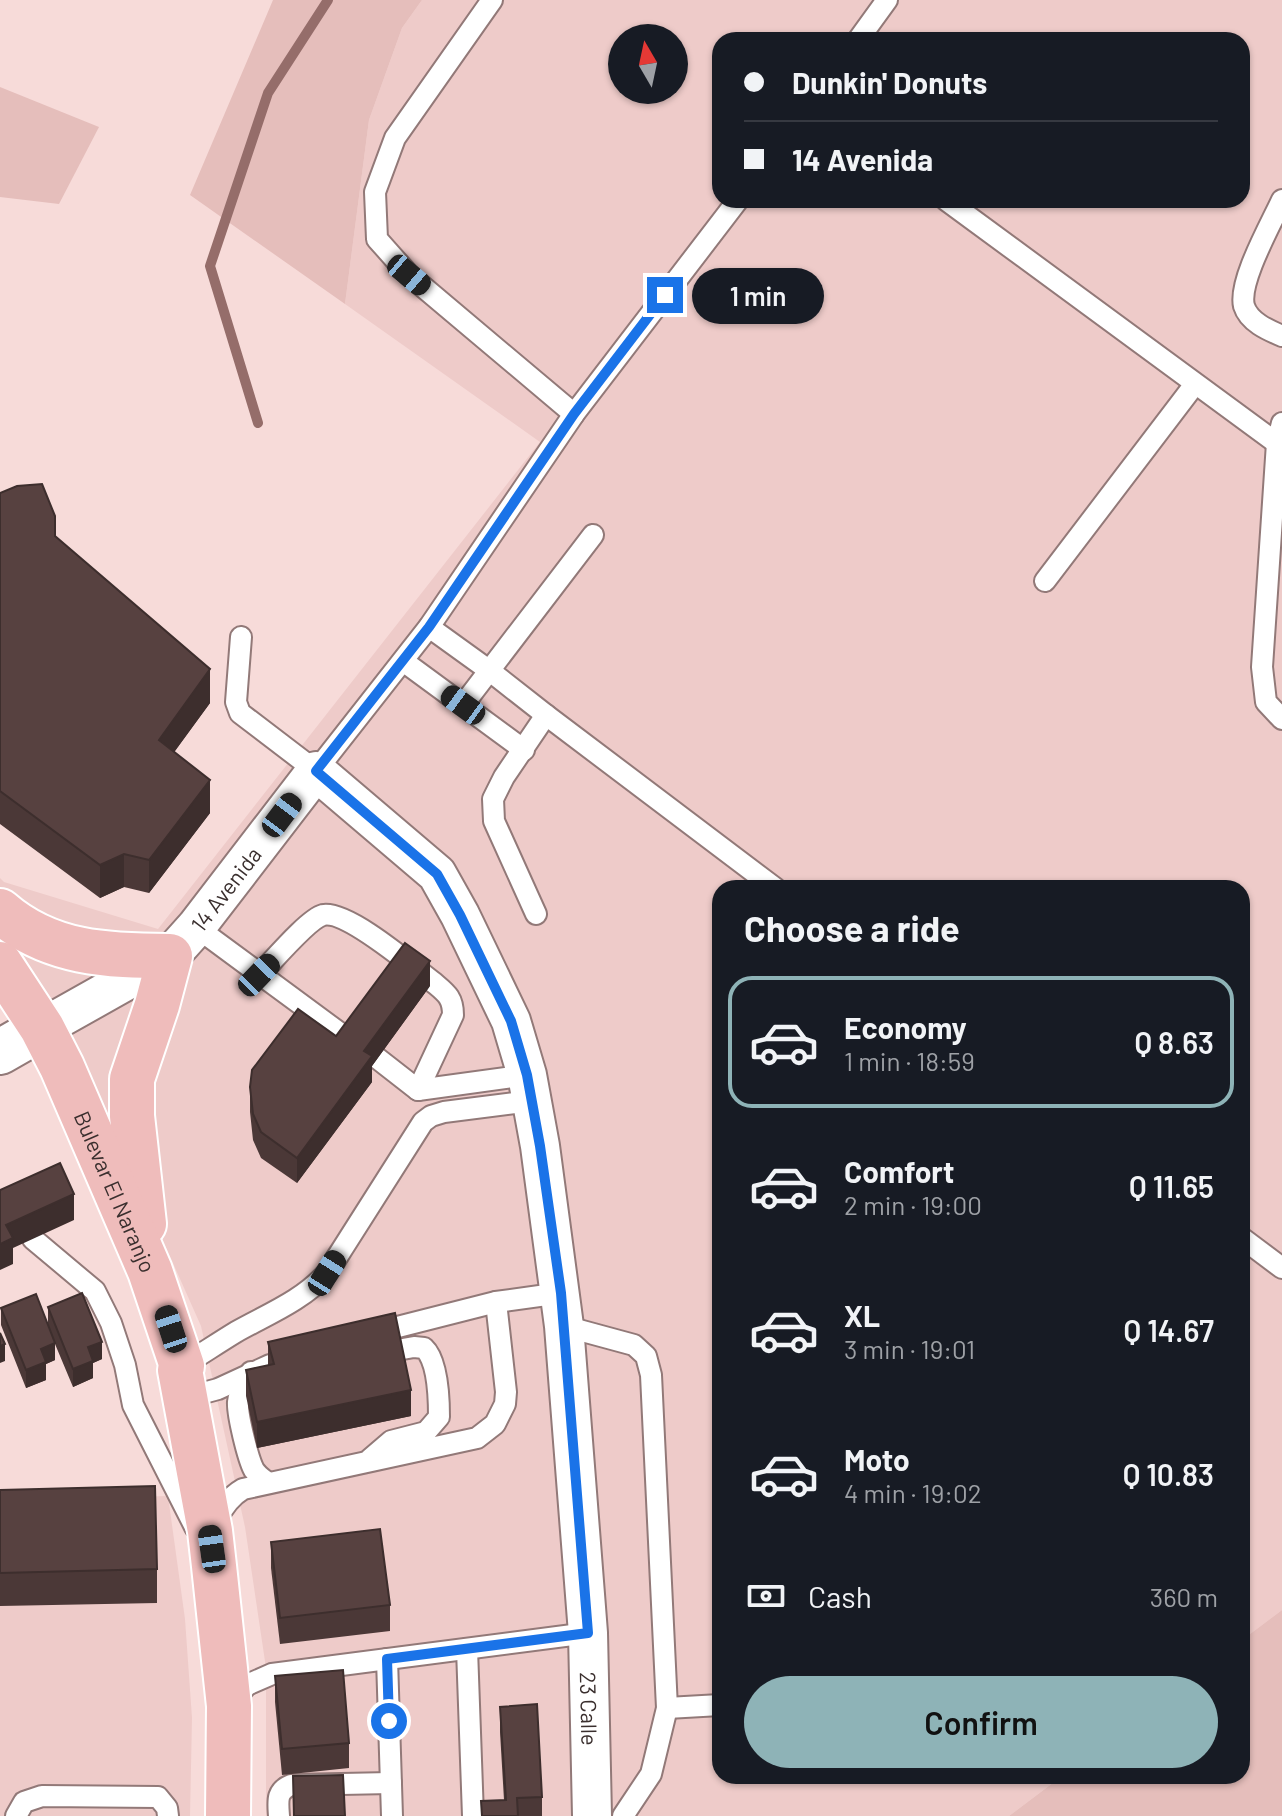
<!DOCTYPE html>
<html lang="en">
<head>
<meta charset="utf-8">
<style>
  body { margin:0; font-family:Barlow,sans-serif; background:#242831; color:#f1f3f6; height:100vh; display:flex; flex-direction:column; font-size:30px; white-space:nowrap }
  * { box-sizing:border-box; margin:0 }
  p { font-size:26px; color:#9ea1a6 }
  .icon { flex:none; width:44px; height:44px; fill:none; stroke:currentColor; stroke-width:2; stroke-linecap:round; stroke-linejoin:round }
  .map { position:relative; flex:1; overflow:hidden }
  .details { position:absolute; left:712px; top:880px; width:538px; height:904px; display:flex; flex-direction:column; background:#171b24; border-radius:24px; box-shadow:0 2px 6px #0004 }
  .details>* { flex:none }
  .banner { position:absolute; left:712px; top:32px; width:538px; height:176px; border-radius:24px; box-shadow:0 2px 6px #0004; display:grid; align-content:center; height:176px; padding:0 32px; background:#171b24 }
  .needle { width:52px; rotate:351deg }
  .tools { position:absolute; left:608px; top:24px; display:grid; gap:16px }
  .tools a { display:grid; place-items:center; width:80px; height:80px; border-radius:50%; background:#171b24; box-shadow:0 2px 6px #0004; font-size:40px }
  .end { position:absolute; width:36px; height:36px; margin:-18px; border:10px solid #1a73e8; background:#fff; box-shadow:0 0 0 4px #fff }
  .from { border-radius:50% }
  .bubble { position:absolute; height:56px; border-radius:28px; background:#171b24; box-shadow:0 2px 6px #0004; font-size:26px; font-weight:600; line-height:56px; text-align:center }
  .car { position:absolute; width:24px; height:48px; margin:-24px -12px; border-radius:10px; box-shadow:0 0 6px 2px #0007; background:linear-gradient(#222 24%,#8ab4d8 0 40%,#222 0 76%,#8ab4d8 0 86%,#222 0) }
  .banner b { display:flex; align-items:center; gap:28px; height:76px; font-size:30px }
  .banner b+b { border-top:2px solid #363941 }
  .banner i { width:20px; height:20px; background:#f1f3f6 }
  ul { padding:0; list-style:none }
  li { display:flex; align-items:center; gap:24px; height:132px; margin:0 16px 12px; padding:0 16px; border:4px solid transparent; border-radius:24px }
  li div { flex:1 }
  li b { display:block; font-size:30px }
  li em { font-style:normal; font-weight:600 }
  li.selected { border-color:#8eb3b7 }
  li>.icon { width:72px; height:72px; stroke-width:1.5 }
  h2 { padding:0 32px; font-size:36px; line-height:96px }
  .pay { display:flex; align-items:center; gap:20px; height:88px; padding:0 32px; font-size:30px }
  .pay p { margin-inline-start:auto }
  .button { display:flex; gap:16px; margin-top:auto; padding:16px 32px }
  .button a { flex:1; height:92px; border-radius:48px; background:#8eb3b7; color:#111; font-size:32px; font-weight:600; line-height:92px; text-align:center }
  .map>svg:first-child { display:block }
  .built { fill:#eecbc9; fill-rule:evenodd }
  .green { fill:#e5bebb }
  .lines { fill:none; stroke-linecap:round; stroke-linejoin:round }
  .stream { stroke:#956d6a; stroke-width:10 }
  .lane-casing { stroke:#927978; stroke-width:24 }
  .street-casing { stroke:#927978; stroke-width:42 }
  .secondary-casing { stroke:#927978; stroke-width:48 }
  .primary-casing { stroke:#fff; stroke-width:48 }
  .lane { stroke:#fff; stroke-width:20 }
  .street { stroke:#fff; stroke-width:38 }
  .secondary { stroke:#fff; stroke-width:44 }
  .primary { stroke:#efbcbb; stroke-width:44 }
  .wall { fill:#4b3837 }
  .shaded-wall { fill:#3d2e2d }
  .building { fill:#574140; stroke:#3d2e2d; stroke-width:2 }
  .route { stroke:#1a73e8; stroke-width:10 }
  .labels { text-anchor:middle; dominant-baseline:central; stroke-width:8; stroke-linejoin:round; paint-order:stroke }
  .street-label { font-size:22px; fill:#3a2f2e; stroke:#fff }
</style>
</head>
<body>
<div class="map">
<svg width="1282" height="1816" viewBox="0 0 1282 1816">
  <rect width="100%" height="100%" fill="#f7dbd9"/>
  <g class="built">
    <path d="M422,0H1282V1610L1242,1640V888H720V1776H1062L1009,1816H266V1668L245,1527L201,1326L107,1115L0,910V878L4,882L158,929L540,442L345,304L369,120L402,28ZM622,38H674V90H622ZM720,40H1242V200H720Z"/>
    <polygon points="168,1496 185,1619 192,1718 190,1816 0,1816 0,1500"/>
  </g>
  <g class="green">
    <polygon points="273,0 422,0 402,28 369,120 345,304 190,195"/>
    <polygon points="0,87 99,127 59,204 0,197"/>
    <polygon points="1282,1610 1282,1816 1009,1816 1062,1776 1242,1776 1242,1640"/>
  </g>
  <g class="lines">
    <polyline class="stream" points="258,423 210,266 268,93 328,0"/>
    <g class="lane-casing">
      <g id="lane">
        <polyline points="492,0 395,138 375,192 377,239 409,275 574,414"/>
        <polyline points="858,40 887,0"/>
        <polyline points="946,200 1282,447"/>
        <path d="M1282,200C1271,224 1238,282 1244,306C1249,322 1268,330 1282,336"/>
        <polyline points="1282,423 1277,443 1262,667 1266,702 1282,719"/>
        <polyline points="1045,581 1195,384"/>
        <polyline points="429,627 490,671 546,715 775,888"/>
        <polyline points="241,637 236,702 240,713 316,771 429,627 574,414 738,200"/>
        <polyline points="403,661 524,750"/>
        <polyline points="463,705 593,535"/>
        <polyline points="536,914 494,821 493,799 504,777 546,715"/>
        <polyline points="196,927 352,1042"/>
        <path d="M259,975C272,962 308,919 323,915C347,910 412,966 433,982C446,993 453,997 453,1015L418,1090"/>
        <polyline points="377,1058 418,1090 527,1075"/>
        <polyline points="1242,1238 1282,1268"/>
        <polyline points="33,1239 95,1291 111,1323 125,1365 133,1405 195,1527"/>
        <polyline points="564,1326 634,1345 646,1356 651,1375 667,1708 651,1774 623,1816"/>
        <polyline points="374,1333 496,1302 561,1293"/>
        <path d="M182,1366C200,1355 218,1343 236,1332C268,1314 302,1301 327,1273L423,1122L431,1116L444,1112L531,1101"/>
        <path d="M251,1372C246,1382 239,1391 238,1402C237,1414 248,1459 254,1470C258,1476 263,1479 268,1483"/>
        <polyline points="185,1398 218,1389 270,1365"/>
        <path d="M370,1459L391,1441L426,1432L439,1417C439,1398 438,1361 424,1348L414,1347L397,1350"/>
        <path d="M214,1524C221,1510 229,1497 243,1489L477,1438L495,1424L505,1404L506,1392L496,1302"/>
        <polyline points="467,1649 473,1816"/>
        <polyline points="387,1659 392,1816"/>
        <polyline points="231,1703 247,1685 272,1674 588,1633"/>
        <polyline points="667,1708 720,1705"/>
        <polyline points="16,1816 24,1802 42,1796 158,1797 167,1808 168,1816"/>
        <path d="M279,1816C278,1801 276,1791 291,1785L391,1783"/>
      </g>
    </g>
    <g class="street-casing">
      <g id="street">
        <path id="s1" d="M42,1028L170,956L196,927L316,771L437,874L460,915L511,1021L527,1075L540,1146L564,1326L588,1633L592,1816"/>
      </g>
    </g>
    <g class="secondary-casing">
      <polyline id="secondary" points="0,1052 42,1028"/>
    </g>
    <g class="primary-casing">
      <g id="primary">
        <path d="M0,911C49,954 108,956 170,956L157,1005L132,1079V1116L144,1224"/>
        <path id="s2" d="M0,964L42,1028L62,1067L150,1271L182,1366L180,1370L210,1531L214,1566L229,1706L228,1816"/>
      </g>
    </g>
    <use href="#lane" class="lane"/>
    <use href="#street" class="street"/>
    <use href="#secondary" class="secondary"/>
    <use href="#primary" class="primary"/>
  </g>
  <g class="wall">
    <polygon points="0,493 55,536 210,703 174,752 210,813 149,893 124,887 100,898 0,824"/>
    <polygon points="430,986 372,1066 372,1082 297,1183 261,1158 253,1140 250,1112 250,1087 336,1036"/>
    <polygon points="48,1307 102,1359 93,1363 93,1378 73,1387 55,1344 55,1360 46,1364 46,1380 26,1388 1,1325 1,1308 48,1324"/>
    <polygon points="268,1342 411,1416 257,1448 246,1396 246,1370 268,1365"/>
    <polygon points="0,1490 157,1569 157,1603 0,1606"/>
    <polygon points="271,1542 390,1605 390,1631 280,1644 271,1568"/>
    <polygon points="275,1676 349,1743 349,1768 282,1775 275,1702"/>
    <polygon points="500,1707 542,1797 542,1816 481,1816 481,1801 504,1800 500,1732"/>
  </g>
  <g class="shaded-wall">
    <polygon points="210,669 210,703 159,773 159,740"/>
    <polygon points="210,780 210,813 149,893 149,860"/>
    <polygon points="124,854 124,887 100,898 100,865"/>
    <polygon points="430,961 430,986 372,1066 372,1082 297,1183 297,1158 364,1051"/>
    <polygon points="74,1194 74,1220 13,1248 13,1264 0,1270 0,1244 6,1225"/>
    <polygon points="102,1342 102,1359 93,1363 93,1378 73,1387 73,1369 88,1347"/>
    <polygon points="55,1343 55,1360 46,1364 46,1380 26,1388 26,1370 41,1349"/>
    <polygon points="5,1344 5,1361 0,1363 0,1346"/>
    <polygon points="411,1390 411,1416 257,1448 257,1422"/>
  </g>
  <g class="building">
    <polygon points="42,484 55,516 55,536 210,669 159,740 210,780 149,860 124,854 100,865 0,791 0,493 17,486"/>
    <polygon points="405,943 430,961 364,1051 372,1056 297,1158 261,1132 253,1114 250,1087 252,1070 298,1009 336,1036"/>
    <polygon points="60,1163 74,1194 6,1225 13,1238 0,1244 0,1190"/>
    <polygon points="82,1293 102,1342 88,1347 93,1361 73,1369 48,1307"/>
    <polygon points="36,1294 55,1343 41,1349 46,1362 26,1370 1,1308"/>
    <polygon points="395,1313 411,1390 257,1422 246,1370 274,1364 268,1342"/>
    <polygon points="0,1333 5,1344 0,1346"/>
    <polygon points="155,1486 157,1569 0,1573 0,1490"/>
    <polygon points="380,1529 390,1605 280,1618 271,1542"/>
    <polygon points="343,1670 349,1743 282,1749 275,1676"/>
    <polygon points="537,1704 542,1797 517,1798 518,1816 482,1816 481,1801 506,1800 500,1707"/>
    <polygon points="343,1775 345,1816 294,1816 293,1776"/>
  </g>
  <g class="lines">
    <polyline class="route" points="389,1721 387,1659 588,1633 561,1293 540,1146 527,1075 511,1021 460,915 437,874 316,771 429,627 574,414 665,295"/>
  </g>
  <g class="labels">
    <g class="street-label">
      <text stroke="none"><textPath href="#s1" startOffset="234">14 Avenida</textPath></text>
      <text stroke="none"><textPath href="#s2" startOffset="256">Bulevar El Naranjo</textPath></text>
      <text stroke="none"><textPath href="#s1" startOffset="1400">23 Calle</textPath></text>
    </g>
  </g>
</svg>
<div class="tools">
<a><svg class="needle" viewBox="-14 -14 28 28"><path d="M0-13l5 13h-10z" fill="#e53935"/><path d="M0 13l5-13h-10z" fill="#9ea1a6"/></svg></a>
</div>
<i class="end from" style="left:389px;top:1721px"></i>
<i class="end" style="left:665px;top:295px"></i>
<div class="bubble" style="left:692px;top:268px;width:132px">1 min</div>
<i class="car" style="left:409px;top:275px;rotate:130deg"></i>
<i class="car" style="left:463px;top:705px;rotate:306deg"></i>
<i class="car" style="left:282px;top:815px;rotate:37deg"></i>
<i class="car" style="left:259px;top:975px;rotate:44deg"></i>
<i class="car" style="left:327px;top:1273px;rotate:32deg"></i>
<i class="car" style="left:171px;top:1329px;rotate:342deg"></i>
<i class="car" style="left:212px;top:1549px;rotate:352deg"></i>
<div class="banner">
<b><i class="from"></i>Dunkin' Donuts</b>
<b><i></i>14 Avenida</b>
</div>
<section class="details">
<h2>Choose a ride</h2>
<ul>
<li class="selected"><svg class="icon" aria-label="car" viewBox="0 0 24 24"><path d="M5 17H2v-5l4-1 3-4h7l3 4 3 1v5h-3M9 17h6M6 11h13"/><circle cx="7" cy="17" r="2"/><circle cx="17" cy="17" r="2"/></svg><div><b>Economy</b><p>1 min · 18:59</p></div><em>Q 8.63</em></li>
<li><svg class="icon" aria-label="car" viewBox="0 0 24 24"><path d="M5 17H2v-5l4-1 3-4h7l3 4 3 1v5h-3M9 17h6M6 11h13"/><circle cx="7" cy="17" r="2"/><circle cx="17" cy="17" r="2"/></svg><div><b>Comfort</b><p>2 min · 19:00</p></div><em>Q 11.65</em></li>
<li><svg class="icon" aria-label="car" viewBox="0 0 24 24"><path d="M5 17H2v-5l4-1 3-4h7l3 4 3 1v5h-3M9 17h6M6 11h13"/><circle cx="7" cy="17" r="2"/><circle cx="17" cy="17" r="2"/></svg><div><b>XL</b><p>3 min · 19:01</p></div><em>Q 14.67</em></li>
<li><svg class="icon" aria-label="car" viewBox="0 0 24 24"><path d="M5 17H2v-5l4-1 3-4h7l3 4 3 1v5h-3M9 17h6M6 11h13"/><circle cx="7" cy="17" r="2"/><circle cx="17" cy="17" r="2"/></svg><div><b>Moto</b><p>4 min · 19:02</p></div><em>Q 10.83</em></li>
</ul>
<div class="pay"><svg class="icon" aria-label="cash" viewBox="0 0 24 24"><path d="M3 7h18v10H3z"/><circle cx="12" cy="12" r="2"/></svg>Cash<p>360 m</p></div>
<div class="button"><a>Confirm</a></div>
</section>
</div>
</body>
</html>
